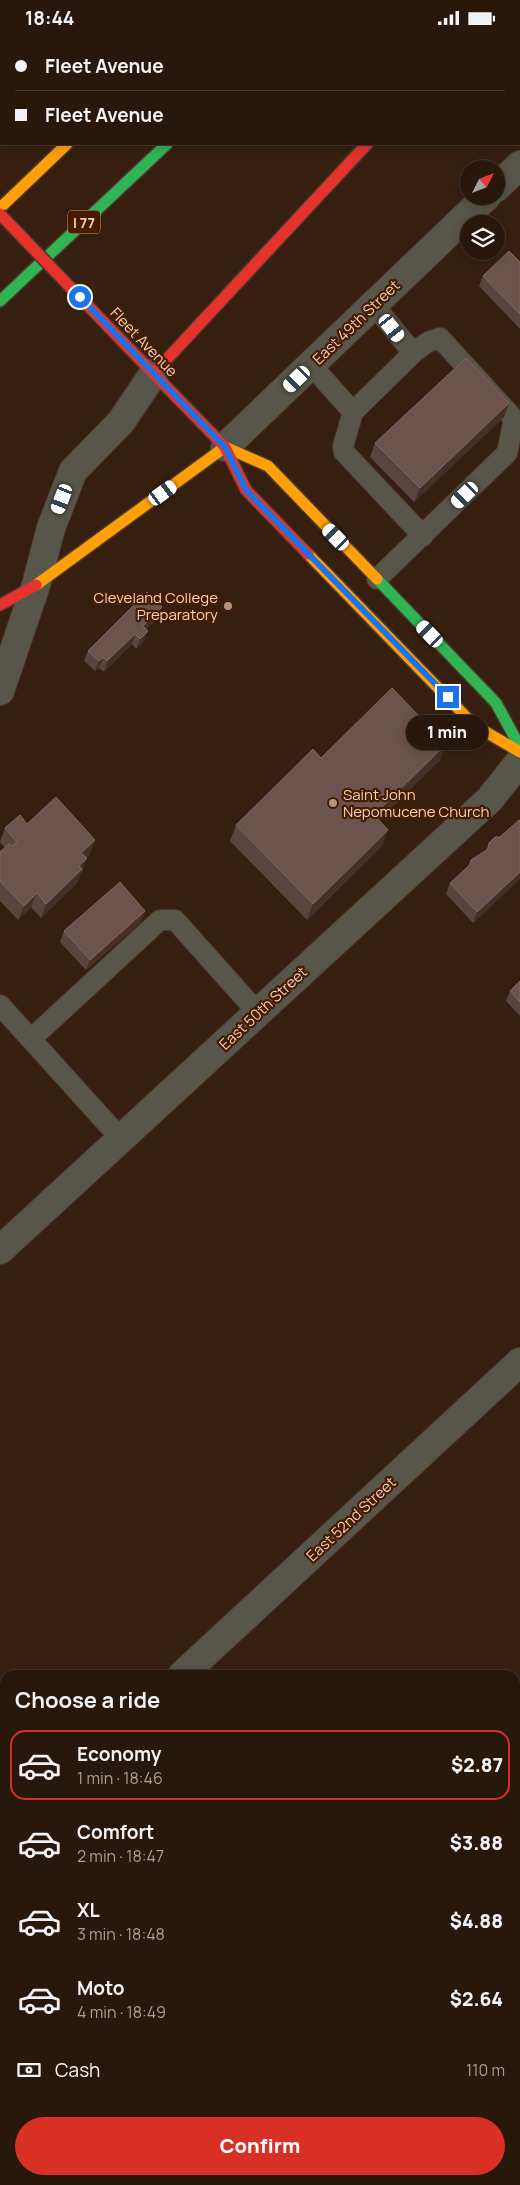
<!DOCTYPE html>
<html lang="en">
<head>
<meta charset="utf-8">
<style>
  body { margin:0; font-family:Manrope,sans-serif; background:#342419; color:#f1f3f6; height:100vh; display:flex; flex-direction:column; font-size:19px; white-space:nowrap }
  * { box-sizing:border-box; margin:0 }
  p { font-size:16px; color:#a59f9d }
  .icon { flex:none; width:28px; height:28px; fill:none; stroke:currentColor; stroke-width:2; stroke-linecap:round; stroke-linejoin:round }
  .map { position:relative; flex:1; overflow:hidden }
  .details { position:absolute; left:0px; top:1635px; width:520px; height:515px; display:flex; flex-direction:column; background:#28170b; border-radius:15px 15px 0 0; box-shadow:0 2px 12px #0003,0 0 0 1px #44362c }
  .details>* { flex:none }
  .top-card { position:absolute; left:0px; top:0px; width:520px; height:110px; box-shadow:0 2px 12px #0003,0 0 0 1px #44362c; display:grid; align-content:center; height:110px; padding:0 15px; background:#28170b }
  .needle { width:32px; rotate:48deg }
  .controls { position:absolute; left:460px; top:125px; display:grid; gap:10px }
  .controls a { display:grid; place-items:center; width:45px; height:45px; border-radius:50%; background:#28170b; box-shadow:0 2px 12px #0003,0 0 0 1px #44362c; font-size:25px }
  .end { position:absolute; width:22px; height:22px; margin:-11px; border:6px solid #1a73e8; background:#fff; box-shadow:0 0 0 2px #fff }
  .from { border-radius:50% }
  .bubble { position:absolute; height:35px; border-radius:18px; background:#28170b; box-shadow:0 2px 12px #0003,0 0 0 1px #44362c; font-size:16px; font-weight:800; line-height:35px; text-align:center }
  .car { position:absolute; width:15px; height:30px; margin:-15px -8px; border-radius:6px; box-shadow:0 0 4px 1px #0007; background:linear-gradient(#fff 24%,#345 0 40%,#fff 0 76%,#345 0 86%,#fff 0) }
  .top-card b { display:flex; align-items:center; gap:18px; height:48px; font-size:19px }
  .top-card b+b { border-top:1px solid #44362c }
  .top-card i { width:12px; height:12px; background:#f1f3f6 }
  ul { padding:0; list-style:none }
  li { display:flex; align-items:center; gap:15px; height:70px; margin:0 10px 8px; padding:0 5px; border:2px solid transparent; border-radius:15px }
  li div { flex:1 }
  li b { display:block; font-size:19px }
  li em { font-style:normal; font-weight:800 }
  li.current { border-color:#d93025 }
  li>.icon { width:45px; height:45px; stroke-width:1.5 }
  h2 { padding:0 15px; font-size:22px; line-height:60px }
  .pay { display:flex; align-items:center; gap:12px; height:55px; padding:0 15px; font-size:19px }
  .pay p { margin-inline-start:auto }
  .action { display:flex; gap:10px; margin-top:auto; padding:10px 15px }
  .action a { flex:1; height:58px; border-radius:30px; background:#d93025; color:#fff; font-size:20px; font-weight:800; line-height:58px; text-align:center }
  .status { display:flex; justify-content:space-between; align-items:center; height:35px; padding:0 25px; background:#28170b; direction:ltr }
  .status svg { height:14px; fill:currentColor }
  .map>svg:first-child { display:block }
  .forest { fill:#8b4302 }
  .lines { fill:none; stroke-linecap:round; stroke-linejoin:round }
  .lane-casing { stroke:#4d392b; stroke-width:22 }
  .street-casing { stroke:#4d392b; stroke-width:30 }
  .fast-casing { stroke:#4d392b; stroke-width:14 }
  .slow-casing { stroke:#4d392b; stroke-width:14 }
  .jam-casing { stroke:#4d392b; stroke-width:14 }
  .lane { stroke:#58554a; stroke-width:20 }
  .street { stroke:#58554a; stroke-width:28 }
  .fast { stroke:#30b455; stroke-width:11 }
  .slow { stroke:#ff9f0a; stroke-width:11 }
  .jam { stroke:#e5322d; stroke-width:11 }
  .jam-bridge-casing { stroke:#4d392b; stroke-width:14; stroke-linecap:butt }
  .jam-bridge { stroke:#e5322d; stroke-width:11 }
  .wall { fill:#5b443f }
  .shaded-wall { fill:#462f26 }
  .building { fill:#6c534d; stroke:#81675e }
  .route { stroke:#1a73e8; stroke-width:6 }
  .poi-dot { fill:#b19380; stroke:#451c00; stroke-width:2 }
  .labels { text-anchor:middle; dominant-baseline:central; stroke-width:4.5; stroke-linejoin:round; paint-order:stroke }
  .shield { fill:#451c00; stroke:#bf9b84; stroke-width:1 }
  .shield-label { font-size:14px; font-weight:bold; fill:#f3d1bd }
  .street-label { font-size:15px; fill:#f3d1bd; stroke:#451c00 }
  .poi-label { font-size:15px; fill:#f3d1bd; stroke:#451c00; text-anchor:end }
</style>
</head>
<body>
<div class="status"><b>18:44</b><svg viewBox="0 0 49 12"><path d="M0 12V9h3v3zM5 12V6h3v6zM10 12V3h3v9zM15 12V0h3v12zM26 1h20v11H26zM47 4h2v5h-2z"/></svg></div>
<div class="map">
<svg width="520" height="2150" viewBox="0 0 520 2150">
  <rect width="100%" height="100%" fill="#361f0f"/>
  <polygon class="forest" points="0,0 112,0 1,1 0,106"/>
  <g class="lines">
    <g class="lane-casing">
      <g id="lane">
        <polyline points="374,270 413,318 428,307 440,303 514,384 507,418 377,544"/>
        <polyline points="311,330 353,377 343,411 344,417 423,501"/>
        <polyline points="353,377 413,318"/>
        <polyline points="0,970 121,1104"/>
        <polyline points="31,1004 160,885 175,885 258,978"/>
      </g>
    </g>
    <g class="street-casing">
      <g id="street">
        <polyline points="496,153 520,130"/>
        <polyline points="225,412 487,161"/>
        <polyline points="0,656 36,550 51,493 73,436 121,387 154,338"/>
        <polyline points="0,1215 490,764 520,726"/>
        <polyline points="182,1640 520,1327"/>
        <polyline points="0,1809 5,1804"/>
        <polyline points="515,2049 520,2044"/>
        <polyline points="405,2150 410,2145"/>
      </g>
    </g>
    <g class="fast-casing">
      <g id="fast">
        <polyline points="466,1 467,0"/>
        <polyline points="0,266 167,109"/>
        <polyline points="377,544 496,668 520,712"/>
      </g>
    </g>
    <g class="slow-casing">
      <g id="slow">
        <polyline points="282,1 283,0"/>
        <polyline points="0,173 67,109"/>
        <polyline points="225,412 268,431 377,544"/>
        <polyline points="308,519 474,690 520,717"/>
        <polyline points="36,550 225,412"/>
      </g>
    </g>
    <g class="jam-casing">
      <g id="jam">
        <polyline points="179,1 180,0"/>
        <polyline points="119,303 225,412 246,455 308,519"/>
        <polyline points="154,338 367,109"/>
        <polyline points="0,570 36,550"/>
      </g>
    </g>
    <use href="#lane" class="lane"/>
    <use href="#street" class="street"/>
    <use href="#fast" class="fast"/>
    <use href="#slow" class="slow"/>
    <use href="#jam" class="jam"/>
    <g class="jam-bridge-casing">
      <polyline id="jam-bridge" points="0,179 119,303"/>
    </g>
    <use href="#jam-bridge" class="jam-bridge"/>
  </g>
  <g class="wall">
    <polygon points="520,227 520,294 479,251 483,241"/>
    <polygon points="504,382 414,467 370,422 375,408"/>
    <polygon points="162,572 158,583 146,594 144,606 136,614 132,609 104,637 99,633 95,636 84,626 88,616"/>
    <polygon points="446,709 440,725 379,785 382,811 307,885 230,806 236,790 321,723"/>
    <polygon points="520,786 520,844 473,888 446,859 450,848 468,831 471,825 486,815 489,808 500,802"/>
    <polygon points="27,789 95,805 90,819 86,823 82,837 80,839 77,848 41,883 31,872 18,885 0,866 0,817 5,813 0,807 5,793"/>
    <polygon points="141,887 86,935 60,907 64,896"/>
    <polygon points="520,946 520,981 506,966 510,956"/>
  </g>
  <g class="shaded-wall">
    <polygon points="509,368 504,382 414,467 420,453"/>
    <polygon points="162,572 158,583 139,602 143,591"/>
    <polygon points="148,596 144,606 136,614 140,604"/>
    <polygon points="135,599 132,609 104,637 107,626"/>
    <polygon points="103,622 99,633 95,636 99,626"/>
    <polygon points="446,709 440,725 368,796 374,780"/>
    <polygon points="388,795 382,811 307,885 313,869"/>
    <polygon points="95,805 90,819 76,832 81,818"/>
    <polygon points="87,823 77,848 41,883 46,869 79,831"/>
    <polygon points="520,837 520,844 473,888 477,877"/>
    <polygon points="37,858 31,872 18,885 24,871"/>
    <polygon points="145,876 141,887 86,935 90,925"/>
  </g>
  <g class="building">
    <polygon points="509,216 520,227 520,279 483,241"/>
    <polygon points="466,323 509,368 420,453 375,408"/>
    <polygon points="147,557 162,572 143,591 148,596 140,604 135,599 107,626 103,622 99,626 88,616"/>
    <polygon points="392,653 446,709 374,780 388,795 313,869 236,790 313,714 321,723"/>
    <polygon points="56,762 95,805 81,818 87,823 79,831 82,834 46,869 37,858 24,871 0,846 0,817 9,809 12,811 17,807 5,793 20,780 27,789"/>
    <polygon points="519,785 520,786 520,837 477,877 450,848 470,830 471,825 488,814 489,808 495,802 500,802"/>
    <polygon points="120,847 145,876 90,925 64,896"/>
    <polygon points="520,946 520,967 510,956"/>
  </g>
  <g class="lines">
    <polyline class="route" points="80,262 225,412 246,455 448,662"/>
  </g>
  <g class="poi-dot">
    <circle cx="228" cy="571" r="5"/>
    <circle cx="333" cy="768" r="5"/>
  </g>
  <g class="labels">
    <rect class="shield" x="68" y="175.5" width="32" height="23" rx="4"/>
    <g class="shield-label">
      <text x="84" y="187">I 77</text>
    </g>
    <g class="street-label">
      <text transform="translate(356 287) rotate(-44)">East 49th Street</text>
      <text transform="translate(144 307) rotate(46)">Fleet Avenue</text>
      <text transform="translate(263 973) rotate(-43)">East 50th Street</text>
      <text transform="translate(351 1484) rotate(-43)">East 52nd Street</text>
    </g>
    <g class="poi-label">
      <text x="218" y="562">Cleveland College<tspan x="218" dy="17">Preparatory</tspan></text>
      <text x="343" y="759" text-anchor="start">Saint John<tspan x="343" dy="17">Nepomucene Church</tspan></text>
    </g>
  </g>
</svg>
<div class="controls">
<a><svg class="needle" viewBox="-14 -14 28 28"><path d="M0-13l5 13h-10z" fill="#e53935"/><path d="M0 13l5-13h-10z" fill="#a59f9d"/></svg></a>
<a><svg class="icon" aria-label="layers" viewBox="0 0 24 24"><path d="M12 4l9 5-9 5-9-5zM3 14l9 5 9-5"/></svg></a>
</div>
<i class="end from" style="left:80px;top:262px"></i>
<i class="end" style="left:448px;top:662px"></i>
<div class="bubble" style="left:406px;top:680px;width:82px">1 min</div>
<i class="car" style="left:392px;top:293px;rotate:141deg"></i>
<i class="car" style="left:297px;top:344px;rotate:226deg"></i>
<i class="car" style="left:163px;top:458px;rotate:54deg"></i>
<i class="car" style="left:465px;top:460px;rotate:226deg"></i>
<i class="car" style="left:62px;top:464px;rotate:201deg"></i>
<i class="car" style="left:336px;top:502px;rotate:316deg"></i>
<i class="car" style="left:430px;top:599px;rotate:316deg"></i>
<div class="top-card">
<b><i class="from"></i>Fleet Avenue</b>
<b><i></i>Fleet Avenue</b>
</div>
<section class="details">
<h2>Choose a ride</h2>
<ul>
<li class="current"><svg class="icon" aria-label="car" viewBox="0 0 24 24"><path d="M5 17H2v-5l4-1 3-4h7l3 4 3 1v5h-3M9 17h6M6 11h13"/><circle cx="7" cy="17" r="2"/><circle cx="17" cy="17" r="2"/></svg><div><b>Economy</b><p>1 min · 18:46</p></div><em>$2.87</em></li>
<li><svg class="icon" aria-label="car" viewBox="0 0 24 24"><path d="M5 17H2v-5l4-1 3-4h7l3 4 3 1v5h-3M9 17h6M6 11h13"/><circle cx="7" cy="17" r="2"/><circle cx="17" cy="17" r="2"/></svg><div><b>Comfort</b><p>2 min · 18:47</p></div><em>$3.88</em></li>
<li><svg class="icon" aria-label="car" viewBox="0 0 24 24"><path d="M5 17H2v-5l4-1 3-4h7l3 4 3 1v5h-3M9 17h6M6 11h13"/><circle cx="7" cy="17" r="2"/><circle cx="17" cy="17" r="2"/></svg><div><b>XL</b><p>3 min · 18:48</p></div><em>$4.88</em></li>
<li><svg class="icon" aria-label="car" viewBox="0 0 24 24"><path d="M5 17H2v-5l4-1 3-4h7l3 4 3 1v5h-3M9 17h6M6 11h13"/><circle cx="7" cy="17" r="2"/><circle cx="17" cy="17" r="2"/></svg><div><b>Moto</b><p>4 min · 18:49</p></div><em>$2.64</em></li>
</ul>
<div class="pay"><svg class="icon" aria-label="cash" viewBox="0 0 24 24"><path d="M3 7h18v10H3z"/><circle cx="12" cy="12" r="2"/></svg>Cash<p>110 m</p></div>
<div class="action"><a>Confirm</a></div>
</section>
</div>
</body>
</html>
